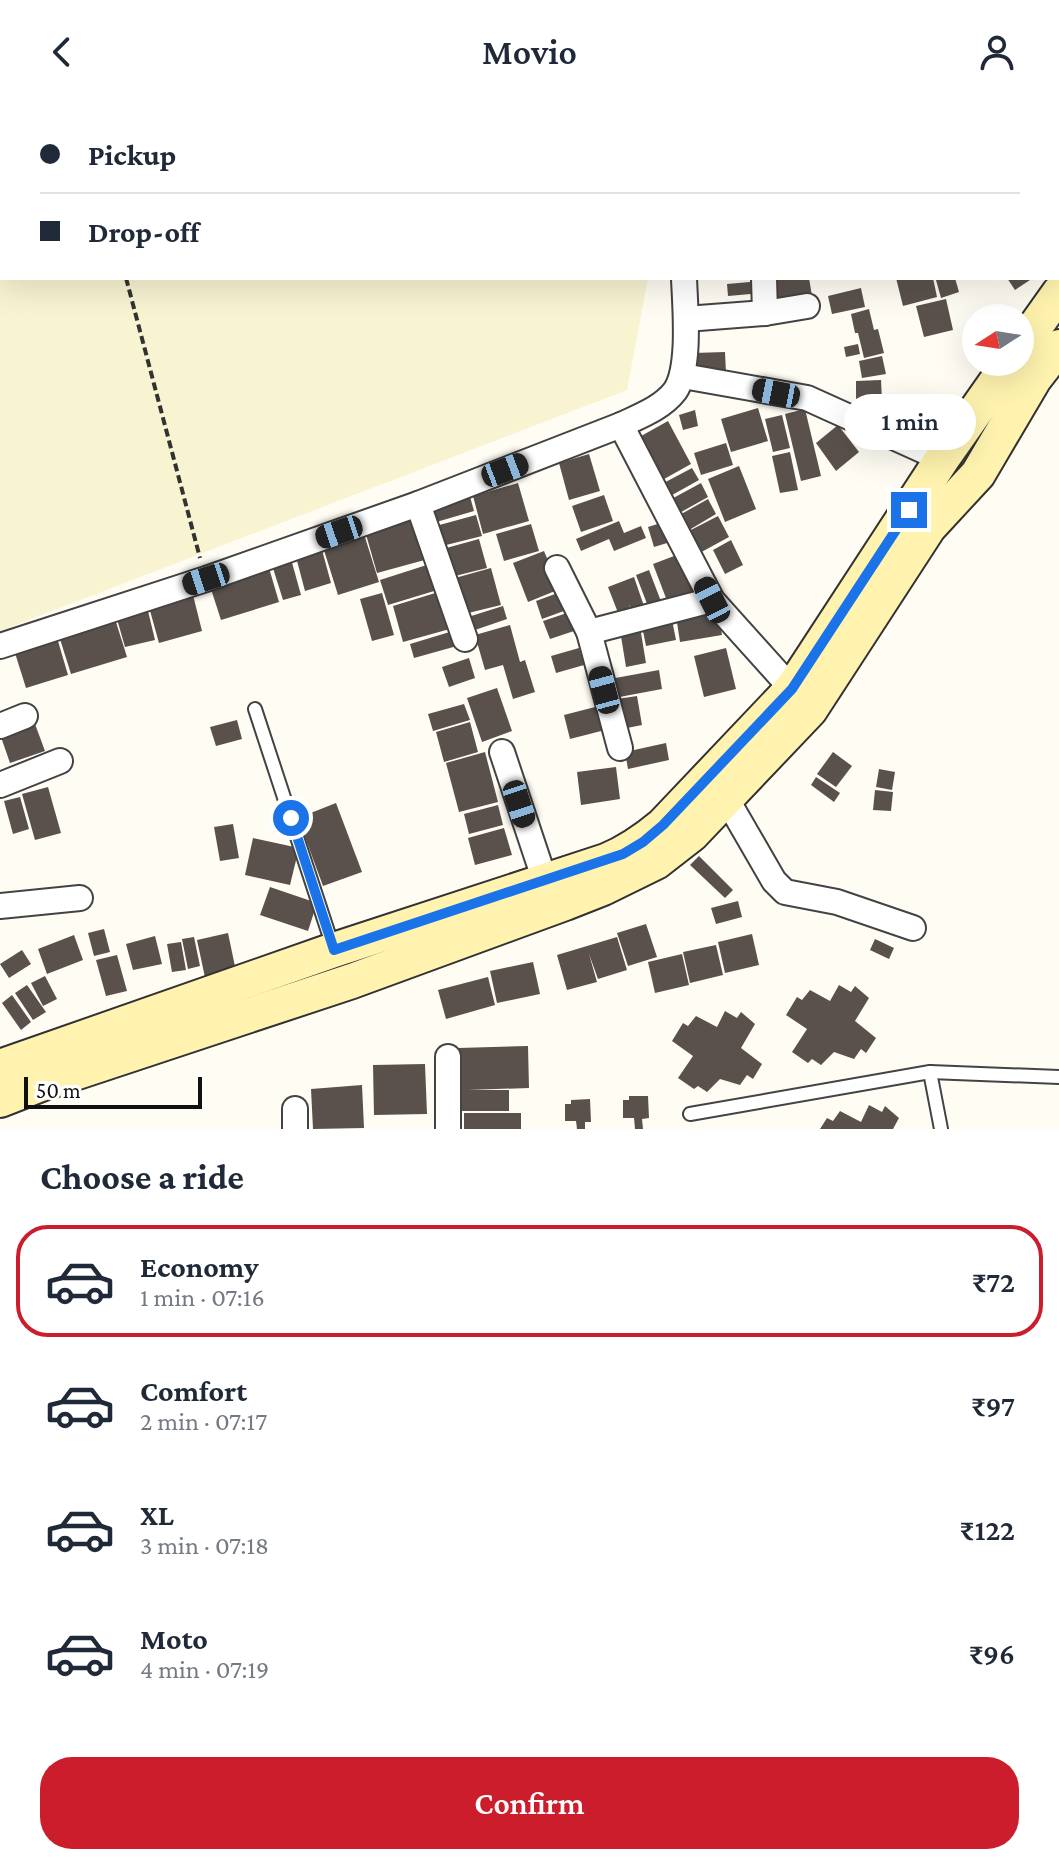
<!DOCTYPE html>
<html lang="en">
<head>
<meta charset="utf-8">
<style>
  body { margin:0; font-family:"Crimson Pro",serif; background:#f6f6f7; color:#1f2937; height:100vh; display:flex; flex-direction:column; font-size:30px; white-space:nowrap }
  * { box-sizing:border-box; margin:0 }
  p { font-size:26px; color:#747a83 }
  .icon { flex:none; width:44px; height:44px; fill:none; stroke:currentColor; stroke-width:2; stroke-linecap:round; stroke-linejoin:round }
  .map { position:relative; height:1025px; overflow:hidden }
  .details { display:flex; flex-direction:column; background:#fff; flex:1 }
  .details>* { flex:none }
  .banner { position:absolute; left:0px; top:0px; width:1060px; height:176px; box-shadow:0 8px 32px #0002; display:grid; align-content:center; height:176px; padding:0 40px; background:#fff }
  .needle { width:52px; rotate:258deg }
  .controls { position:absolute; left:962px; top:200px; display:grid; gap:16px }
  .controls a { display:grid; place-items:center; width:72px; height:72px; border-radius:50%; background:#fff; box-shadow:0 8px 32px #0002; font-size:40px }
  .scale { position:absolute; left:24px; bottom:20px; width:178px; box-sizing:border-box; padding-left:8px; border:4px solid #101010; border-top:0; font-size:22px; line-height:28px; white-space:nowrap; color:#101010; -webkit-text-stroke:6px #fff; paint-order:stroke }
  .end { position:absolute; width:36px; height:36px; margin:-18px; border:10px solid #1a73e8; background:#fff; box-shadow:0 0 0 4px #fff }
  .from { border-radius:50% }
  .bubble { position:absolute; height:56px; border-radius:28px; background:#fff; box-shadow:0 8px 32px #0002; font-size:26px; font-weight:600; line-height:56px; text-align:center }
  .car { position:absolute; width:24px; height:48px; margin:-24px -12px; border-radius:10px; box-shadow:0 0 6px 2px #0007; background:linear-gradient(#222 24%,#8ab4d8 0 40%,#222 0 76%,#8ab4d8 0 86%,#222 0) }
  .banner b { display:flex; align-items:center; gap:28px; height:76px; font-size:30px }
  .banner b+b { border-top:2px solid #e0e1e3 }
  .banner i { width:20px; height:20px; background:#1f2937 }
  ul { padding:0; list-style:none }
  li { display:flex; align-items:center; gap:24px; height:112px; margin:0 16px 12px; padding:0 24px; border:4px solid transparent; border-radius:32px }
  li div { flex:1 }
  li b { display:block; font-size:30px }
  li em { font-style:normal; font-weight:600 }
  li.on { border-color:#cc1d2d }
  li>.icon { width:72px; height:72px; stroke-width:1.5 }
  h2 { padding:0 40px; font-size:36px; line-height:96px }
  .action { display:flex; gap:16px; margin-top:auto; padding:16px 40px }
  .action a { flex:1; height:92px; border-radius:32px; background:#cc1d2d; color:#fff; font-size:32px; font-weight:600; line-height:92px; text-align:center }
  header { display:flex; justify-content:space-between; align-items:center; height:104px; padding:0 40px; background:#fff; font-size:36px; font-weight:600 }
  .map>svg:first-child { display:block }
  .farmland { fill:#f8f3d1 }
  .building { fill:#5a514c }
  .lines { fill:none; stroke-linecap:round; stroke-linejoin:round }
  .lane-casing { stroke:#434343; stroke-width:16 }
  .street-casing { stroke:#434343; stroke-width:28 }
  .secondary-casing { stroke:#323232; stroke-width:38 }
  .path { stroke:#323232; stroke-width:4; stroke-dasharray:8 4; stroke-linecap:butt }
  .lane { stroke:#fff; stroke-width:12 }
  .street { stroke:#fff; stroke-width:24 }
  .secondary { stroke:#fff3af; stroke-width:34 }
  .route { stroke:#1a73e8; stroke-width:10 }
</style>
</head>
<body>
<header><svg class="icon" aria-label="back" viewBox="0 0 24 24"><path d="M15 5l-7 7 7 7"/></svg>Movio<svg class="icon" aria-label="person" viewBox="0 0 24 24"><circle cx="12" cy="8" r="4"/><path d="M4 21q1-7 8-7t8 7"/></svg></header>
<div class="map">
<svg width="1059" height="1025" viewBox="0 0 1059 1025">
  <rect width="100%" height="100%" fill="#fffcf4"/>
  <polygon class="farmland" points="0,0 782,0 754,2 2,2 2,174 648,174 627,286 0,527"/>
  <g class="building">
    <polygon points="793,174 809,174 812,192 774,197 771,177"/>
    <polygon points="896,174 933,174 937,193 903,202"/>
    <polygon points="943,174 955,174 959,188 941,194 936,176"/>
    <polygon points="1007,174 1029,174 1030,176 1015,186"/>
    <polygon points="761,177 762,189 728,192 727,180"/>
    <polygon points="861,184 865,203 832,210 828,192"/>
    <polygon points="946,195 953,226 924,233 916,202"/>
    <polygon points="869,205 874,226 878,225 884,249 864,254 858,229 855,229 851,210"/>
    <polygon points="858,240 860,250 846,253 844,243"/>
    <polygon points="725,248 726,269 693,271 693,249"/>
    <polygon points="882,252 886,270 862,274 859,257"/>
    <polygon points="881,276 882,297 856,298 856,277"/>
    <polygon points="758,304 768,337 731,348 721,315"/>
    <polygon points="805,305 821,372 801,377 785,310"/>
    <polygon points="695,306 698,322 683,326 679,311"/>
    <polygon points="782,311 790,344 773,348 765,315"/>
    <polygon points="668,317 691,360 657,379 634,336"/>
    <polygon points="838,321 859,348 836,367 816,339"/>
    <polygon points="726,339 733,361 701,371 694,349"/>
    <polygon points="790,348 798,386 780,389 772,352"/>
    <polygon points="589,350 600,387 569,396 559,359"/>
    <polygon points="739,362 756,405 725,418 708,375"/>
    <polygon points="692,364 699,376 665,395 658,382"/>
    <polygon points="518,379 529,417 483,430 473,392"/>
    <polygon points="701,379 708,393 674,412 666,398"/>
    <polygon points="469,389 474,407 433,419 427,401"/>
    <polygon points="604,391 613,417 581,428 572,402"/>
    <polygon points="708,395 716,410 684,429 676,413"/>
    <polygon points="420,411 432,454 377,469 365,427"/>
    <polygon points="476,411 482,432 438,443 432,423"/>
    <polygon points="718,412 729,433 696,451 685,429"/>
    <polygon points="670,416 677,436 654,443 648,423"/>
    <polygon points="619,417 624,429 641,422 646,434 614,447 609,435 581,447 576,435"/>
    <polygon points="531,420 539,447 504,457 496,430"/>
    <polygon points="364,430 379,478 338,491 323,443"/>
    <polygon points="479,435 487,464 447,474 439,446"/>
    <polygon points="731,436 743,461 725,470 713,446"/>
    <polygon points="322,446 331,479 305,487 296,453"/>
    <polygon points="544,447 560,485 528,498 513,459"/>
    <polygon points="682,449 698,492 669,502 653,460"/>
    <polygon points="291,455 301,491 283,496 272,461"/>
    <polygon points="436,458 444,484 388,501 380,476"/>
    <polygon points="269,464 279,498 221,516 210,482"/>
    <polygon points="491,464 501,501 464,510 455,474"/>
    <polygon points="649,466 662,500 649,505 636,471"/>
    <polygon points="634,473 645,505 633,509 629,500 632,510 620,514 608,483"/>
    <polygon points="445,486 457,523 403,538 393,502"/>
    <polygon points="566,486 572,504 542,515 536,497"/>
    <polygon points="382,489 394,531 372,537 360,495"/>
    <polygon points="193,491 202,527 159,539 149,503"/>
    <polygon points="503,502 507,515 472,527 468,513"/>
    <polygon points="718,505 722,531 680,538 676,512"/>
    <polygon points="148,507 155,536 125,543 117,515"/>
    <polygon points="573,507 580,525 550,535 543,517"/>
    <polygon points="672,516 676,536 646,542 642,522"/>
    <polygon points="116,518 127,553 71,570 60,535"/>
    <polygon points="510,521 520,558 525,556 535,588 513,595 503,561 485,566 475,531"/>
    <polygon points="640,523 646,559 626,563 620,526"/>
    <polygon points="453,527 457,542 414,554 410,540"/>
    <polygon points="58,537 68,571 26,584 15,549"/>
    <polygon points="579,544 584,561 556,569 551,552"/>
    <polygon points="726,544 736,585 704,593 694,552"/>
    <polygon points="469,554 475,574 449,583 442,563"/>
    <polygon points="659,566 662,585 614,594 610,575"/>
    <polygon points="497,584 512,627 482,638 467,594"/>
    <polygon points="637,592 642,621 617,626 611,596"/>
    <polygon points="464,600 470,616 433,627 428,610"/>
    <polygon points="599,602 605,626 570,635 564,611"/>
    <polygon points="237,616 242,635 216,642 210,623"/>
    <polygon points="470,618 478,648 444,658 436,628"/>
    <polygon points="35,620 45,647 10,659 1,633"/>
    <polygon points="666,639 669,656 628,665 625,648"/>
    <polygon points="485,648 498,698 459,708 446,659"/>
    <polygon points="833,648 852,662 836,683 817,670"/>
    <polygon points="616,663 620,695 581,701 577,668"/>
    <polygon points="879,665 895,668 892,686 876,683"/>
    <polygon points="816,673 840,689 834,698 811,681"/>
    <polygon points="48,683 61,729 35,736 22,690"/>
    <polygon points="875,686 893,688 891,707 873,706"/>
    <polygon points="20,693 29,725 13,730 4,697"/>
    <polygon points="336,699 362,768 323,782 298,714"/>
    <polygon points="498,701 503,721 469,730 464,710"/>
    <polygon points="233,720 239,754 220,757 214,723"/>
    <polygon points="504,724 512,751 475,761 468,734"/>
    <polygon points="253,734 299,744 290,781 245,771"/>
    <polygon points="699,752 733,786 725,794 690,761"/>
    <polygon points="270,783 317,799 308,827 260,811"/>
    <polygon points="738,797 742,813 716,820 711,804"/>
    <polygon points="646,820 657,853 628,862 617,829"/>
    <polygon points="104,825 110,848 94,852 88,829"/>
    <polygon points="228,829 237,872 206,878 197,836"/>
    <polygon points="752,830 759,861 725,869 718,838"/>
    <polygon points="74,831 83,856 47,870 38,845"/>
    <polygon points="155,832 162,860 133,866 126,840"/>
    <polygon points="194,833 200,862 188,865 182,835"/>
    <polygon points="617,833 627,866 598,875 589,850 597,878 567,886 557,851"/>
    <polygon points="875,835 894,844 889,855 870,846"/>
    <polygon points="181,838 186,866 172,868 167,840"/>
    <polygon points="716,841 723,871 690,879 683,848"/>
    <polygon points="22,846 31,860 9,874 0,860"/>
    <polygon points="682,850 689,881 655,889 648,858"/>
    <polygon points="117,851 127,887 106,892 96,856"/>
    <polygon points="533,858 540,890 497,899 490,867"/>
    <polygon points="45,872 57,895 43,902 31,879"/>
    <polygon points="488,873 495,901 446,915 438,886"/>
    <polygon points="27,881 46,908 33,916 15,889"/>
    <polygon points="839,881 851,888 855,882 869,894 855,917 876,934 866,949 861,945 854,955 834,948 821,961 812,955 808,959 792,948 807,925 786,911 797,893 802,896 810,886 830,897"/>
    <polygon points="12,891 31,918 21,926 2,899"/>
    <polygon points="725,907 737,914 741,908 755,920 741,944 762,960 753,975 747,971 740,981 720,975 707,988 698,982 694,985 678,974 693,952 672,937 683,919 688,922 696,912 717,923"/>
    <polygon points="528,942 529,984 468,986 509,986 509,1007 461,1007 458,944"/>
    <polygon points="425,960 427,1010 374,1011 373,961"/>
    <polygon points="362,981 364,1024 313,1025 311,985"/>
    <polygon points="629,992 648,992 649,1014 642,1015 643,1025 635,1025 634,1014 623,1014 623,996 629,996"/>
    <polygon points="590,995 591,1018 585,1018 585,1025 577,1025 576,1017 565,1017 565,1000 571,1000 571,996"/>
    <polygon points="869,1001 882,1008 885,1002 899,1014 893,1025 820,1025 827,1014 833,1017 840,1007 861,1018"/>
    <rect x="464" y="1009" width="57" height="16"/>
  </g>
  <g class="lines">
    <g class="lane-casing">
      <g id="lane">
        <polyline points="255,605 333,843"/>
        <polyline points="930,968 941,1025"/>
        <polyline points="690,1010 930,968 1059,973"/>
      </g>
    </g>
    <g class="street-casing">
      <g id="street">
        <polyline points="677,0 678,2"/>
        <polyline points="764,174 765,209"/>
        <polyline points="686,215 765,209 807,202"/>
        <polyline points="683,272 807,294 942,355"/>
        <polyline points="621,321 712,496 792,585"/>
        <polyline points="418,400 465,535"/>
        <polyline points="557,464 589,528 620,644"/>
        <polyline points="589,528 712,496"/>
        <path d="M0,542L206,475L418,400L621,321C640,312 662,304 675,287C691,264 685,202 684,174"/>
        <polyline points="0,622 25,612"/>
        <polyline points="502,648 545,777"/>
        <polyline points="0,681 60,657"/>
        <polyline points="726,694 774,777 785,788 837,798 913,824"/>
        <polyline points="0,802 80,794"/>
        <polyline points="448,953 448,1025"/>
        <polyline points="295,1005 295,1025"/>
      </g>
    </g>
    <g class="secondary-casing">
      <g id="secondary">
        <polyline points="1020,244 1059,189"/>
        <path d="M0,963L334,846L606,757C628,748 645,736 663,721L792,585L942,355L1010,258"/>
        <polyline points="0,996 41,980 352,877 565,799 603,784 656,758 692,730 810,606 929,423 978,370 1034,275 1059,243"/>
      </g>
    </g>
    <g class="path">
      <polyline points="80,0 81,2"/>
      <polyline points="126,174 200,454"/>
    </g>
    <use href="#lane" class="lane"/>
    <use href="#street" class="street"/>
    <use href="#secondary" class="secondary"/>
  </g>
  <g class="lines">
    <polyline class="route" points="291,714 334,846 623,750 643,738 663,721 792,585 909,406"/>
  </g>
</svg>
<div class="controls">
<a><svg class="needle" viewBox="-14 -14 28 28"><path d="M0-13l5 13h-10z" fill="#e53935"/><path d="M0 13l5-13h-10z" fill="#747a83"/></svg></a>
</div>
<div class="scale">50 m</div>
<i class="end from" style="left:291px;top:714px"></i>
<i class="end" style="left:909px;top:406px"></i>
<div class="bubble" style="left:844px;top:290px;width:132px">1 min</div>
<i class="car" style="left:776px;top:289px;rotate:281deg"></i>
<i class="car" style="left:505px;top:366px;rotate:69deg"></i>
<i class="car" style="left:339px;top:428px;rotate:251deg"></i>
<i class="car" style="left:206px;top:475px;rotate:252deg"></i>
<i class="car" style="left:712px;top:496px;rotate:333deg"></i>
<i class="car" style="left:604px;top:586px;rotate:345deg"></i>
<i class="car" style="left:519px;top:700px;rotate:162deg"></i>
<div class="banner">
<b><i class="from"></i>Pickup</b>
<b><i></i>Drop-off</b>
</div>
</div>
<section class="details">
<h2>Choose a ride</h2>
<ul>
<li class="on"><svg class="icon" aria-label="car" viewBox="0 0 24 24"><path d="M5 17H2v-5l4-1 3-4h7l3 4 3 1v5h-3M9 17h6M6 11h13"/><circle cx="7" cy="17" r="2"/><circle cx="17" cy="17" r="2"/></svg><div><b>Economy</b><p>1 min · 07:16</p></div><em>₹72</em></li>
<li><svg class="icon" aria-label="car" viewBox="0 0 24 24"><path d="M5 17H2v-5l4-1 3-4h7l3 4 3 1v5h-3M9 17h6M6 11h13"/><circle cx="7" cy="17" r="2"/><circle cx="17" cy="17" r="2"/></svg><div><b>Comfort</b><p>2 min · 07:17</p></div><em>₹97</em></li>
<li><svg class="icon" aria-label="car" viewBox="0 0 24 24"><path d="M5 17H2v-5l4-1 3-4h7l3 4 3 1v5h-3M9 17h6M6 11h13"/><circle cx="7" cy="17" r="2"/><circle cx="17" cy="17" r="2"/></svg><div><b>XL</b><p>3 min · 07:18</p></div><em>₹122</em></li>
<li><svg class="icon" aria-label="car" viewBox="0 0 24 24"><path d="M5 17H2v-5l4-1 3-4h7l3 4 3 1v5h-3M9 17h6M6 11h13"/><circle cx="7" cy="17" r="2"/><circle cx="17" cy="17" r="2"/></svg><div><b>Moto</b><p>4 min · 07:19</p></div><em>₹96</em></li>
</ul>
<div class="action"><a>Confirm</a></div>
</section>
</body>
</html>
